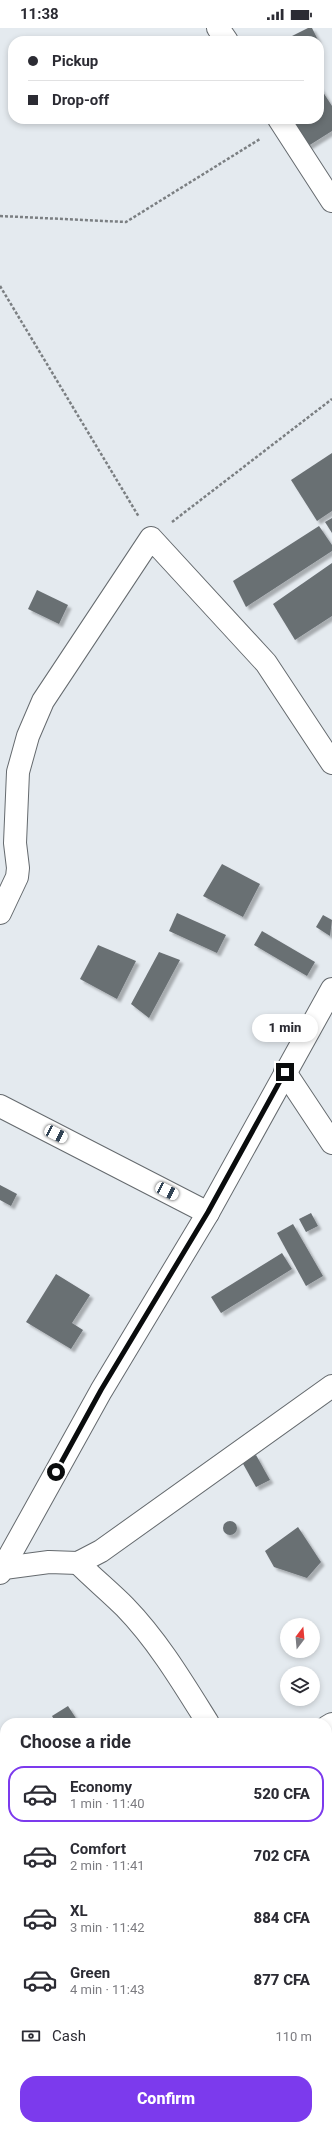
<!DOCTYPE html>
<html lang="en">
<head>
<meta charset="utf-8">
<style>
  body { margin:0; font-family:Roboto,sans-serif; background:#f7f7f7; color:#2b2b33; height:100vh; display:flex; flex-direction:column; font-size:15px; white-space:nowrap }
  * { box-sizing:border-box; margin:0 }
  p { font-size:13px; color:#7c7c81 }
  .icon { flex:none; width:22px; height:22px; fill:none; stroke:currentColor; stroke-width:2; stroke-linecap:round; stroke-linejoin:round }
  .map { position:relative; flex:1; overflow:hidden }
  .drawer { position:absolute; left:0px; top:1690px; width:332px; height:412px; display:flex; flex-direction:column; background:#fff; border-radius:16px 16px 0 0; box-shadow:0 2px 6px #0003 }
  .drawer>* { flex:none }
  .guide { position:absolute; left:8px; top:8px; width:316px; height:88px; border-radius:16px; box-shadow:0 2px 6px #0003; display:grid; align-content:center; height:88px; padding:0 20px; background:#fff }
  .needle { width:26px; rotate:16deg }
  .tools { position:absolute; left:280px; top:1590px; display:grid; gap:8px }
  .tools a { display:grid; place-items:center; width:40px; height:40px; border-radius:50%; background:#fff; box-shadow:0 2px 6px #0003; font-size:20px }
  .end { position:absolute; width:18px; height:18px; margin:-9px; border:5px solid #0a0c0d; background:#fff; box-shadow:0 0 0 2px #fff }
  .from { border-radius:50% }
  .bubble { position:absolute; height:28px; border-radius:14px; background:#fff; box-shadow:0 2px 6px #0003; font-size:13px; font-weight:800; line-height:28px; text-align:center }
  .car { position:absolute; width:12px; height:24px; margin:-12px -6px; border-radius:5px; box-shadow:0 0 3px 1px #0007; background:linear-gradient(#fff 24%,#345 0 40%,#fff 0 76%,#345 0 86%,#fff 0) }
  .guide b { display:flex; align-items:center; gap:14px; height:38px; font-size:15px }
  .guide b+b { border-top:1px solid #e1e1e2 }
  .guide i { width:10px; height:10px; background:#2b2b33 }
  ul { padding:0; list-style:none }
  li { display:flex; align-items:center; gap:12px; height:56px; margin:0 8px 6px; padding:0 12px; border:2px solid transparent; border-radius:16px }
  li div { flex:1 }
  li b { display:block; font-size:15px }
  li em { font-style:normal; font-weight:800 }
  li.current { border-color:#7c3aed }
  li>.icon { width:36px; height:36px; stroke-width:1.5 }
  h2 { padding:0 20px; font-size:18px; line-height:48px }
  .pay { display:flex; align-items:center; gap:10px; height:44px; padding:0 20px; font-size:15px }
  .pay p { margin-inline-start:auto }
  .button { display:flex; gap:8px; margin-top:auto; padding:8px 20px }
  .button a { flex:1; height:46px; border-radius:16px; background:#7c3aed; color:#fff; font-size:16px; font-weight:800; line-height:46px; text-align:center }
  .status { display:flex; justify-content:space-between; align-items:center; height:28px; padding:0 20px; background:#fff; direction:ltr }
  .status svg { height:11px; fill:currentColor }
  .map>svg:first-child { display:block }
  .building { fill:#696f73; filter:url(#shadow) }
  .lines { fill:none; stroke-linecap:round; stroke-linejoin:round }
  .street-casing { stroke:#656a6e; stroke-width:24 }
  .path { stroke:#7b7f82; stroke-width:2.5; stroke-dasharray:3 2; stroke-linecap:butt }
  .street { stroke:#fff; stroke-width:22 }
  .route { stroke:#0a0c0d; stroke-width:5 }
</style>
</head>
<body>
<div class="status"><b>11:38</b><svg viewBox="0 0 49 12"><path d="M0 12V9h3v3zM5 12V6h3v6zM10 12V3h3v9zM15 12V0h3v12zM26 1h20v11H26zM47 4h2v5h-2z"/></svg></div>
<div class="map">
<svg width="332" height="2102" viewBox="0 0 332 2102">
  <defs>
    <filter id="shadow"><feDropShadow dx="3.5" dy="3.5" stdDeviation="1" flood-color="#0004"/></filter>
  </defs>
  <rect width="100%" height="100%" fill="#e4eaef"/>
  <g class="building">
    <polygon points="308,0 312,0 318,12 294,13 292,8"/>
    <polygon points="319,58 332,78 332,103 305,120 287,91 319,91"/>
    <polygon points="332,425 332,483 317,493 291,452"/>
    <polygon points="332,490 332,505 325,494"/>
    <polygon points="319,498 332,517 332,523 246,579 233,553"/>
    <polygon points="332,535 332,588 295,612 273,576"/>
    <polygon points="37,562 68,577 59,596 28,581"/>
    <polygon points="222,836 260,856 243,889 203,868"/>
    <polygon points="177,885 226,907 217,925 169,903"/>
    <polygon points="323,887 332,892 330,908 316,899"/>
    <polygon points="262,903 315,934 307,948 254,917"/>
    <polygon points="98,917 136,933 117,971 80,951"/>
    <polygon points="159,924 180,932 149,990 131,976"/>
    <polygon points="0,1157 17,1166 11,1178 0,1172"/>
    <polygon points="311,1185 318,1198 306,1204 299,1191"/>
    <polygon points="293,1196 323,1248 306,1258 277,1205"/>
    <polygon points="282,1225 292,1241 221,1285 211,1269"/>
    <polygon points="56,1246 90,1267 72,1295 83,1302 71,1321 26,1294"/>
    <polygon points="256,1427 270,1452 256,1459 242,1434"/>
    <circle cx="230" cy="1500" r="7"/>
    <polygon points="298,1499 321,1534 307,1550 274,1539 265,1523"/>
    <polygon points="68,1678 79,1695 56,1695 52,1688"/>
    <polygon points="213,2097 237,2097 240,2102 216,2102"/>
    <polygon points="270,2097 304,2097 296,2102 265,2102 264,2100"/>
  </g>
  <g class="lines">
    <g class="street-casing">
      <g id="street">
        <polyline points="218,0 227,13"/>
        <polyline points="279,91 332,173"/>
        <polyline points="0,885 17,849 18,840 15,815 18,744 28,708 43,673 151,510 266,635 332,735"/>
        <polyline points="285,1044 332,1115"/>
        <polyline points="0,1078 208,1185"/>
        <path d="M78,1535C93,1550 110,1564 125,1579C158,1613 183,1655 208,1695"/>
        <polyline points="4,1540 49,1534 78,1535 101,1523 332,1358"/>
        <polyline points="0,1545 101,1363 208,1185 332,961"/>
        <polyline points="327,1699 332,1696"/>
        <polyline points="327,1891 332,1899"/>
        <polyline points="0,1991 5,1999"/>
        <polyline points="67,2097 70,2102"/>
      </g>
    </g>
    <g class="path">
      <polyline points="0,188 126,194 260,111"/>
      <polyline points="0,258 139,489"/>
      <polyline points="172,494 332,371"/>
    </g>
    <use href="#street" class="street"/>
  </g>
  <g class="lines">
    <polyline class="route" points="56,1444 101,1362 208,1184 285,1044"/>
  </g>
</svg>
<div class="tools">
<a><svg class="needle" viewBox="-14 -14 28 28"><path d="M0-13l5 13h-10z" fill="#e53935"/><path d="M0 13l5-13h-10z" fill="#7c7c81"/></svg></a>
<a><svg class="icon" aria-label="layers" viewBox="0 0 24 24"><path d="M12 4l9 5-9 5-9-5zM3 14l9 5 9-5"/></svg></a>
</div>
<i class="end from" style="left:56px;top:1444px"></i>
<i class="end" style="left:285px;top:1044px"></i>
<div class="bubble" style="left:252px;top:986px;width:66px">1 min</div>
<i class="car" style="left:56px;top:1106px;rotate:117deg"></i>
<i class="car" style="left:167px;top:1163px;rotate:117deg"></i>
<div class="guide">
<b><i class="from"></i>Pickup</b>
<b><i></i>Drop-off</b>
</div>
<section class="drawer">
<h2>Choose a ride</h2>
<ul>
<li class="current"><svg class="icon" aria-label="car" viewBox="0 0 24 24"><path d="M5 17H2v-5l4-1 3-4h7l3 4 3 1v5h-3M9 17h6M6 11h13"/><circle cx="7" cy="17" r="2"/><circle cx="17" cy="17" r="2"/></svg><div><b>Economy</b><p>1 min · 11:40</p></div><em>520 CFA</em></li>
<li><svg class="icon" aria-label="car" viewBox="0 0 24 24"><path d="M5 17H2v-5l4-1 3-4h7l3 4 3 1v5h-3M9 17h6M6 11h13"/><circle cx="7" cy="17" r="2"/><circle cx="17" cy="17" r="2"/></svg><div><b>Comfort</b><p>2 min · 11:41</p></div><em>702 CFA</em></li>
<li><svg class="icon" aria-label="car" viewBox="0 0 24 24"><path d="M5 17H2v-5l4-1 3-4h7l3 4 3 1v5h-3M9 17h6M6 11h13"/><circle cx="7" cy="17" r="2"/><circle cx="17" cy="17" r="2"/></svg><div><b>XL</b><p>3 min · 11:42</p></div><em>884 CFA</em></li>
<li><svg class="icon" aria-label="car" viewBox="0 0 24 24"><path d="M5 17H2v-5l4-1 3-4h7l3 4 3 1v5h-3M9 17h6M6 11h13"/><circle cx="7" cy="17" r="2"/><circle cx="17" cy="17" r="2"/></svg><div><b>Green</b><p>4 min · 11:43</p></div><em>877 CFA</em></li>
</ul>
<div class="pay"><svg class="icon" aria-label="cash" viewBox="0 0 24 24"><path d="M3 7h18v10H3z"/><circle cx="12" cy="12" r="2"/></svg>Cash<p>110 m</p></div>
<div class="button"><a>Confirm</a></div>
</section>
</div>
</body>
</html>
